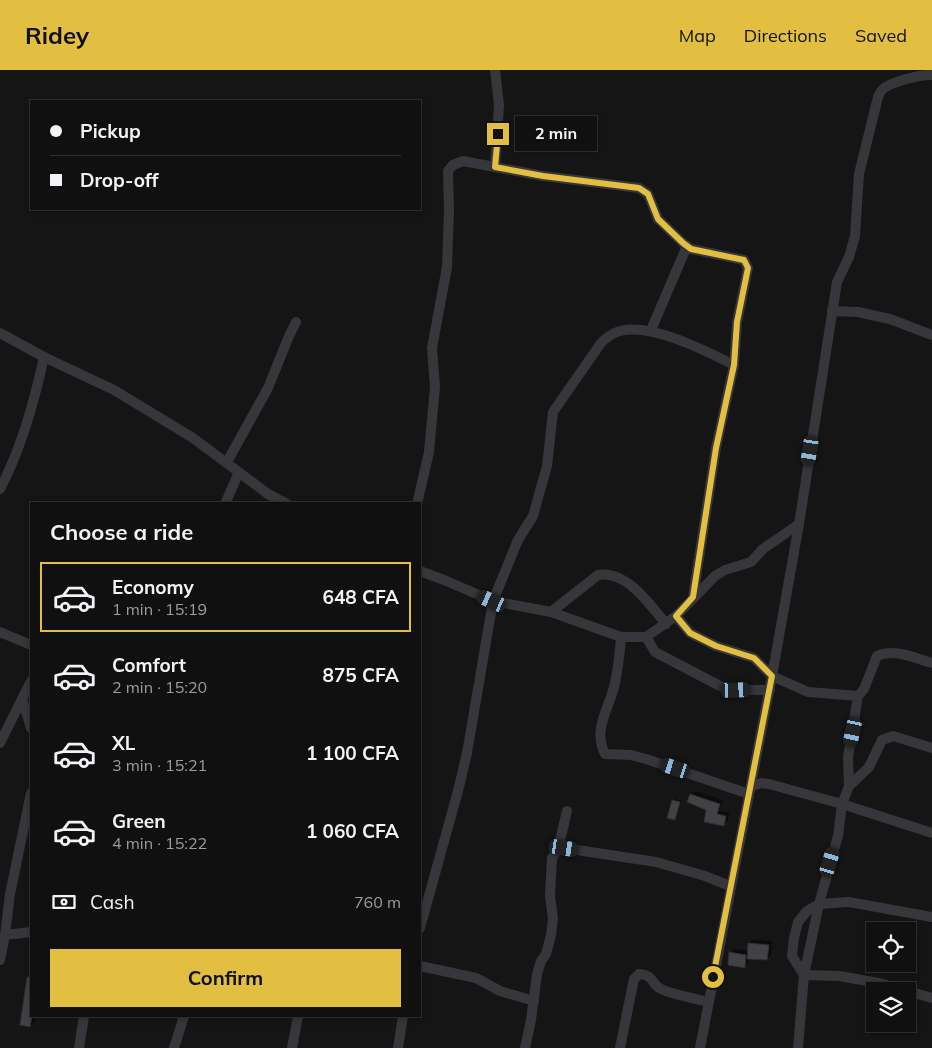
<!DOCTYPE html>
<html lang="en">
<head>
<meta charset="utf-8">
<style>
  body { margin:0; font-family:Mulish,sans-serif; background:#1e1e1e; color:#f1f3f6; height:100vh; display:flex; flex-direction:column; font-size:19px; white-space:nowrap }
  * { box-sizing:border-box; margin:0 }
  p { font-size:16px; color:#9c9d9f }
  .icon { flex:none; width:28px; height:28px; fill:none; stroke:currentColor; stroke-width:2; stroke-linecap:round; stroke-linejoin:round }
  .map { position:relative; flex:1; overflow:hidden }
  .side { position:absolute; left:30px; top:432px; width:391px; height:515px; display:flex; flex-direction:column; background:#101010; border-radius:0px; box-shadow:0 2px 8px #0003,0 0 0 1px #303030 }
  .side>* { flex:none }
  .hud { position:absolute; left:30px; top:30px; width:391px; height:110px; border-radius:0px; box-shadow:0 2px 8px #0003,0 0 0 1px #303030; display:grid; align-content:center; height:110px; padding:0 20px; background:#101010 }
  .buttons { position:absolute; left:866px; top:852px; display:grid; gap:10px }
  .buttons a { display:grid; place-items:center; width:50px; height:50px; border-radius:0px; background:#101010; box-shadow:0 2px 8px #0003,0 0 0 1px #303030; font-size:25px }
  .end { position:absolute; width:22px; height:22px; margin:-11px; border:6px solid #e2bf41; background:#111; box-shadow:0 0 0 2px #111 }
  .from { border-radius:50% }
  .bubble { position:absolute; height:35px; border-radius:0px; background:#101010; box-shadow:0 2px 8px #0003,0 0 0 1px #303030; font-size:16px; font-weight:700; line-height:35px; text-align:center }
  .car { position:absolute; width:15px; height:30px; margin:-15px -8px; border-radius:6px; box-shadow:0 0 4px 1px #0007; background:linear-gradient(#222 24%,#8ab4d8 0 40%,#222 0 76%,#8ab4d8 0 86%,#222 0) }
  .hud b { display:flex; align-items:center; gap:18px; height:48px; font-size:19px }
  .hud b+b { border-top:1px solid #303030 }
  .hud i { width:12px; height:12px; background:#f1f3f6 }
  ul { padding:0; list-style:none }
  li { display:flex; align-items:center; gap:15px; height:70px; margin:0 10px 8px; padding:0 10px; border:2px solid transparent; border-radius:0px }
  li div { flex:1 }
  li b { display:block; font-size:19px }
  li em { font-style:normal; font-weight:700 }
  li.current { border-color:#e2bf41 }
  li>.icon { width:45px; height:45px; stroke-width:1.5 }
  h2 { padding:0 20px; font-size:22px; line-height:60px }
  .pay { display:flex; align-items:center; gap:12px; height:55px; padding:0 20px; font-size:19px }
  .pay p { margin-inline-start:auto }
  .cta { display:flex; gap:10px; margin-top:auto; padding:10px 20px }
  .cta a { flex:1; height:58px; border-radius:0px; background:#e2bf41; color:#111; font-size:20px; font-weight:700; line-height:58px; text-align:center }
  header { display:flex; align-items:center; gap:30px; box-sizing:border-box; height:70px; padding:0 25px; background:#e2bf41; color:#111 }
  header strong { font-size:24px }
  nav { display:flex; gap:28px; margin-inline-start:auto; font-size:18px }
  .map>svg:first-child { display:block }
  .shadow { fill:#0007 }
  .building { fill:#424246; stroke:#2f2f32 }
  .lines { fill:none; stroke-linecap:round; stroke-linejoin:round }
  .street { stroke:#36363b; stroke-width:10 }
  .route { stroke:#e2bf41; stroke-width:6 }
</style>
</head>
<body>
<header>
<strong>Ridey</strong>
<nav><a>Map</a><a>Directions</a><a>Saved</a></nav>
</header>
<div class="map">
<svg width="932" height="978" viewBox="0 0 932 978">
  <rect width="100%" height="100%" fill="#151516"/>
  <g class="shadow">
    <polygon points="695,721 723,730 719,741 729,743 728,750 724,754 691,724"/>
    <polygon points="675,729 681,731 675,749 673,730"/>
    <polygon points="753,870 772,871 771,885 767,889 749,887 748,893 744,896 731,883 734,879 749,881 749,873"/>
    <polygon points="31,946 35,946 34,952 30,956"/>
  </g>
  <g class="building">
    <polygon points="690,724 720,734 717,744 726,746 724,756 704,752 706,740 687,732"/>
    <polygon points="672,730 680,732 675,750 667,748"/>
    <polygon points="748,873 769,875 767,890 747,889"/>
    <polygon points="729,882 746,885 745,898 728,895"/>
    <polygon points="27,907 31,908 32,946 30,957 20,955"/>
  </g>
  <g class="lines">
    <g class="street">
      <polyline points="495,0 499,35 495,97"/>
      <polyline points="832,241 858,242 890,249 932,265"/>
      <polyline points="651,260 687,176"/>
      <polyline points="0,263 44,287 114,320 193,368 268,424 287,434"/>
      <polyline points="227,392 268,318 289,266 296,252"/>
      <path d="M0,419C20,381 35,329 44,287"/>
      <polyline points="225,434 239,402"/>
      <polyline points="417,434 429,382 435,317 432,278 447,197 449,140 448,101 453,95 463,91 543,106 639,118 648,124 658,149 683,173 691,179 744,190 748,198 737,252 734,295 716,378 693,527"/>
      <polyline points="420,501 444,510 493,531 551,542 621,567 646,567 676,546 715,506 725,500 751,492 763,479 799,454"/>
      <path d="M551,542L598,505C627,500 650,535 666,554"/>
      <path d="M676,546L690,563L716,576L754,588L772,606L799,454L837,212L849,187L855,166L859,104L878,27C879,25 880,22 882,20C889,12 922,4 932,5"/>
      <polyline points="0,562 31,575"/>
      <path d="M621,567C620,582 618,598 615,613C610,638 592,658 605,684L631,685L646,689L749,724"/>
      <polyline points="646,567 655,582 720,616 736,620 770,620"/>
      <polyline points="22,628 31,658"/>
      <polyline points="0,673 31,611"/>
      <polyline points="752,716 761,713 769,714 842,734 932,763"/>
      <path d="M849,716L848,687L858,626L864,619L877,586C895,578 914,588 932,593"/>
      <polyline points="558,779 567,741"/>
      <path d="M420,858L458,721L467,683L493,531L518,470L533,446L547,396L553,342L601,273C607,267 612,263 620,261C652,253 706,281 734,295"/>
      <polyline points="5,865 10,824 31,723"/>
      <polyline points="0,890 5,865 31,862"/>
      <polyline points="420,896 476,908 500,921 534,931"/>
      <polyline points="804,905 792,886 794,868 798,852 807,841 819,834 849,832 932,847"/>
      <polyline points="804,905 839,906 879,913 932,928"/>
      <polyline points="79,978 84,946"/>
      <polyline points="174,978 184,946"/>
      <polyline points="292,978 298,946"/>
      <polyline points="398,978 403,946"/>
      <polyline points="525,978 531,950 537,904 541,891 546,884 551,865 553,849 550,826 552,788 558,779 564,778 656,792 705,806 730,816"/>
      <path d="M620,978L634,909L639,904C655,905 650,914 661,919C674,925 694,928 708,932"/>
      <polyline points="700,978 772,606 808,622 858,626"/>
      <polyline points="798,978 804,905 819,834 838,766 842,734 849,716 869,697 882,670 893,666 932,678"/>
    </g>
  </g>
  <g class="lines">
    <polyline class="route" points="498,64 495,97 543,106 639,118 648,124 658,149 683,173 691,179 744,190 748,198 737,252 734,295 716,378 693,527 676,546 690,563 716,576 754,588 772,606 713,907"/>
  </g>
</svg>
<div class="buttons">
<a><svg class="icon" aria-label="locate" viewBox="0 0 24 24"><circle cx="12" cy="12" r="6"/><path d="M12 2v4M12 18v4M2 12h4M18 12h4"/></svg></a>
<a><svg class="icon" aria-label="layers" viewBox="0 0 24 24"><path d="M12 4l9 5-9 5-9-5zM3 14l9 5 9-5"/></svg></a>
</div>
<i class="end from" style="left:713px;top:907px"></i>
<i class="end" style="left:498px;top:64px"></i>
<div class="bubble" style="left:515px;top:46px;width:82px">2 min</div>
<i class="car" style="left:810px;top:381px;rotate:189deg"></i>
<i class="car" style="left:492px;top:531px;rotate:294deg"></i>
<i class="car" style="left:736px;top:620px;rotate:88deg"></i>
<i class="car" style="left:853px;top:662px;rotate:192deg"></i>
<i class="car" style="left:675px;top:698px;rotate:288deg"></i>
<i class="car" style="left:564px;top:778px;rotate:99deg"></i>
<i class="car" style="left:830px;top:792px;rotate:17deg"></i>
<div class="hud">
<b><i class="from"></i>Pickup</b>
<b><i></i>Drop-off</b>
</div>
<section class="side">
<h2>Choose a ride</h2>
<ul>
<li class="current"><svg class="icon" aria-label="car" viewBox="0 0 24 24"><path d="M5 17H2v-5l4-1 3-4h7l3 4 3 1v5h-3M9 17h6M6 11h13"/><circle cx="7" cy="17" r="2"/><circle cx="17" cy="17" r="2"/></svg><div><b>Economy</b><p>1 min · 15:19</p></div><em>648 CFA</em></li>
<li><svg class="icon" aria-label="car" viewBox="0 0 24 24"><path d="M5 17H2v-5l4-1 3-4h7l3 4 3 1v5h-3M9 17h6M6 11h13"/><circle cx="7" cy="17" r="2"/><circle cx="17" cy="17" r="2"/></svg><div><b>Comfort</b><p>2 min · 15:20</p></div><em>875 CFA</em></li>
<li><svg class="icon" aria-label="car" viewBox="0 0 24 24"><path d="M5 17H2v-5l4-1 3-4h7l3 4 3 1v5h-3M9 17h6M6 11h13"/><circle cx="7" cy="17" r="2"/><circle cx="17" cy="17" r="2"/></svg><div><b>XL</b><p>3 min · 15:21</p></div><em>1 100 CFA</em></li>
<li><svg class="icon" aria-label="car" viewBox="0 0 24 24"><path d="M5 17H2v-5l4-1 3-4h7l3 4 3 1v5h-3M9 17h6M6 11h13"/><circle cx="7" cy="17" r="2"/><circle cx="17" cy="17" r="2"/></svg><div><b>Green</b><p>4 min · 15:22</p></div><em>1 060 CFA</em></li>
</ul>
<div class="pay"><svg class="icon" aria-label="cash" viewBox="0 0 24 24"><path d="M3 7h18v10H3z"/><circle cx="12" cy="12" r="2"/></svg>Cash<p>760 m</p></div>
<div class="cta"><a>Confirm</a></div>
</section>
</div>
</body>
</html>
